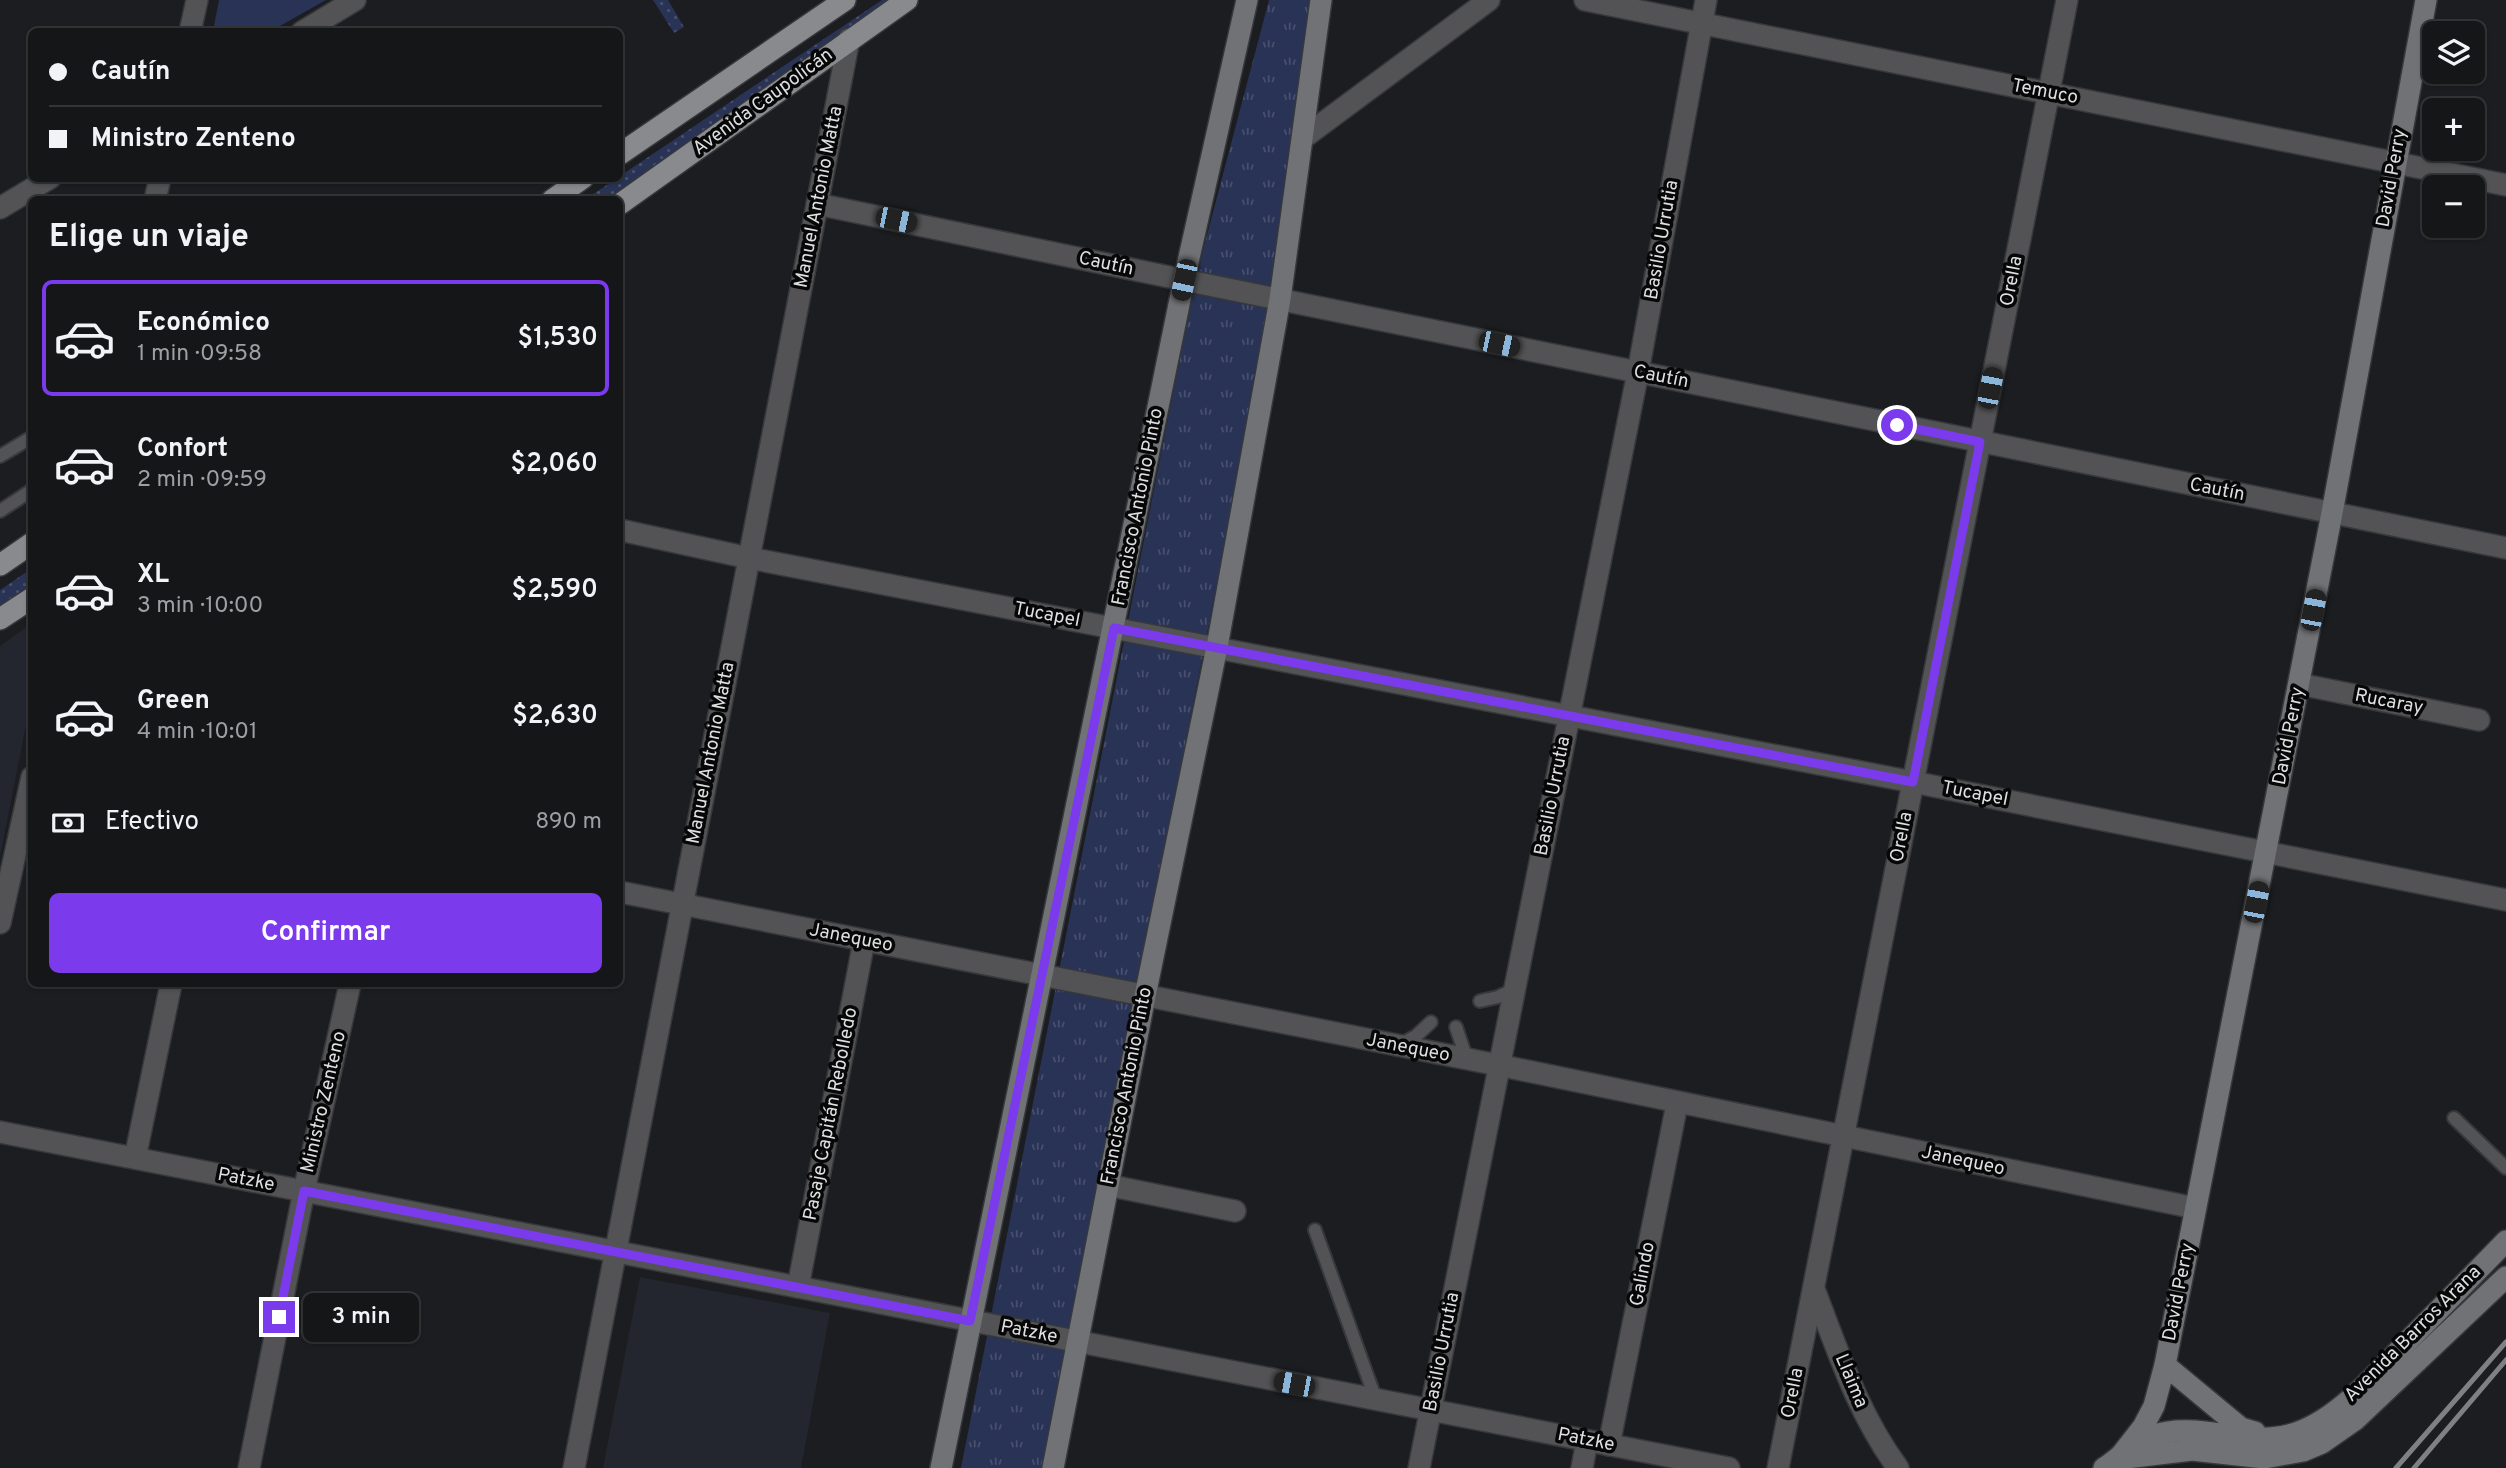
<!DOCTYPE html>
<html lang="es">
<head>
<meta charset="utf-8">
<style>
  body { margin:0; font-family:Overpass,sans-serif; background:#212325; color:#f1f3f6; height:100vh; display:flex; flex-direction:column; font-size:26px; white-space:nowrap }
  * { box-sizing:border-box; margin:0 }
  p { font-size:23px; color:#9d9fa2 }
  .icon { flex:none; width:38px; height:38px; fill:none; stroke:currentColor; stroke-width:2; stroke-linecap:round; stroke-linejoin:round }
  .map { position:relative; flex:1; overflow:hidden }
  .drawer { position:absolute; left:28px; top:196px; width:595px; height:791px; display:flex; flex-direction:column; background:#141618; border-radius:10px; box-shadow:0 2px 5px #0004,0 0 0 2px #333537 }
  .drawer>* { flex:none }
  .guide { position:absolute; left:28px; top:28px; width:595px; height:154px; border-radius:10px; box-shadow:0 2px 5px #0004,0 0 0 2px #333537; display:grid; align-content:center; height:154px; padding:0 21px; background:#141618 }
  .fabs { position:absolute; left:2422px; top:21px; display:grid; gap:14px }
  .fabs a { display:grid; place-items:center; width:63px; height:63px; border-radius:10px; background:#141618; box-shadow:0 2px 5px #0004,0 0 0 2px #333537; font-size:35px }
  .end { position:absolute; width:32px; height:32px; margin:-16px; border:9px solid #7c3aed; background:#fff; box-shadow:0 0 0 4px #fff }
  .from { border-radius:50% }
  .bubble { position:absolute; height:49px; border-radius:10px; background:#141618; box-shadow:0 2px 5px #0004,0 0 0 2px #333537; font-size:23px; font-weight:600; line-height:49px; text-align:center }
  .car { position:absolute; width:21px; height:42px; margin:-21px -10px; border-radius:9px; box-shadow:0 0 5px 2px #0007; background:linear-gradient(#222 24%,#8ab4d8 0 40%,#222 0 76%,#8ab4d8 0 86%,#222 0) }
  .guide b { display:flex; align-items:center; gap:24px; height:66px; font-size:26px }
  .guide b+b { border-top:2px solid #333537 }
  .guide i { width:18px; height:18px; background:#f1f3f6 }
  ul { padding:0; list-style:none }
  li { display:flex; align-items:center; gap:21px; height:116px; margin:0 14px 10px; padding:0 7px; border:4px solid transparent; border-radius:10px }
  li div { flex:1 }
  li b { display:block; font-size:26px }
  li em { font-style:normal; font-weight:600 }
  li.active { border-color:#7c3aed }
  li>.icon { width:63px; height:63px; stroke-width:1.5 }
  h2 { padding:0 21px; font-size:32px; line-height:84px }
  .pay { display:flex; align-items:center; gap:18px; height:77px; padding:0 21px; font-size:26px }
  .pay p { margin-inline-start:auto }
  .primary-button { display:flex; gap:14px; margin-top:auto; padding:14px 21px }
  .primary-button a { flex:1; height:80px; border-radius:10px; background:#7c3aed; color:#fff; font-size:28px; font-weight:600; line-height:80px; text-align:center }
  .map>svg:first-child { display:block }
  .built { fill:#23262f }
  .grass { fill:url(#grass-dots) }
  .park { fill:url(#park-tufts) }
  .pitch { fill:#293356 }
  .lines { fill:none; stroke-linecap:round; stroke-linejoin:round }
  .lane-casing { stroke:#36383b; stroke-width:16 }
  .street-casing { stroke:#36383b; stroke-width:24 }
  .secondary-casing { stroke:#36383b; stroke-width:24 }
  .primary-casing { stroke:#36383b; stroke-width:24 }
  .lane { stroke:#535355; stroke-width:12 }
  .street { stroke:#535355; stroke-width:21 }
  .secondary { stroke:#717275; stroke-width:21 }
  .primary { stroke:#898a8e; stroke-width:21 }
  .rail { stroke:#7f8083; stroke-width:5 }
  .route { stroke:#7c3aed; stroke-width:9 }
  .labels { text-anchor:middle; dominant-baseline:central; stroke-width:7; stroke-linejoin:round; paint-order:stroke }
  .street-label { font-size:19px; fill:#dedfe2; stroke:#070708 }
</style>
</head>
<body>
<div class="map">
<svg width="2506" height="1468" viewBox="0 0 2506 1468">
  <defs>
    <pattern id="grass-dots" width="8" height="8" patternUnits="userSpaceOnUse" patternTransform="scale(1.75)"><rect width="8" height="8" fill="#293356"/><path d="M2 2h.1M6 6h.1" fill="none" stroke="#48506e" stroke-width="1.8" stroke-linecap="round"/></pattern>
    <pattern id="park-tufts" width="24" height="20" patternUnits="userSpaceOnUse" patternTransform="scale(1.75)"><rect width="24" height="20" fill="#293356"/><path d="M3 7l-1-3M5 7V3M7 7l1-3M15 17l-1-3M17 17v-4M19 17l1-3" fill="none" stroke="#48506e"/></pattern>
  </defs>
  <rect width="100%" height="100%" fill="#1b1d20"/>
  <g class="built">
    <polygon points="31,624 31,700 0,857 0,646"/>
    <polygon points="640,1277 830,1313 801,1468 603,1468"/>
  </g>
  <g class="grass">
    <polygon points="653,0 668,0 684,27 674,33"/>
    <polygon points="882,0 900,0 612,199 584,200 616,179 620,178 620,176"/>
    <polygon points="31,569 31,591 0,612 0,590"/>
  </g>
  <polygon class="park" points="1269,0 1310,0 1277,260 1263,348 1043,1468 961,1468 1188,317 1203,250"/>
  <polygon class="pitch" points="219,0 326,0 271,31 213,31"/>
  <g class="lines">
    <g class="lane-casing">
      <g id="lane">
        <polyline points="0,456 32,437"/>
        <polyline points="0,511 32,490"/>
        <polyline points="1480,1001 1498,997 1513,990"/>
        <polyline points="1456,1027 1467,1060"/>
        <polyline points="1401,1044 1416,1036 1431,1022"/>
        <polyline points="2454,1118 2506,1168"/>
        <polyline points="1315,1230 1376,1400"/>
      </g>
    </g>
    <g class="street-casing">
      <g id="street">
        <polyline points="1585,0 2506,185"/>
        <polyline points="190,32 197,0"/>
        <polyline points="302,32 355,0"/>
        <polyline points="1303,138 1489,0"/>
        <polyline points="155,200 160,178"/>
        <polyline points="817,204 1184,280 2506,548"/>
        <polyline points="0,208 50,178"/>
        <polyline points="620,530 749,558 1913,782 2506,900"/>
        <polyline points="2299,684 2479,720"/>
        <polyline points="620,892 1498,1065 2195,1208"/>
        <polyline points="0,923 32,777"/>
        <polyline points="0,1132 1729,1468"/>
        <polyline points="135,1158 171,984"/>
        <polyline points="1107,1185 1235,1211"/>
        <polyline points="798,1287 864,941"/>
        <path d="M1814,1289C1838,1351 1858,1414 1898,1468"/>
        <polyline points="1609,1445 1677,1104"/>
        <polyline points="249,1468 304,1191 350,984"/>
        <polyline points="574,1468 849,39"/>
        <polyline points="1419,1468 1638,372 1706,0"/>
        <polyline points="1582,1468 1587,1441"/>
        <polyline points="1778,1468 2067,0"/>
      </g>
    </g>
    <g class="secondary-casing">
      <g id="secondary">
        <polyline points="2165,1365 2241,1428 2255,1432"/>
        <polyline points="2118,1459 2143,1427 2154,1406 2165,1365 2332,513 2426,0"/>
        <polyline points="2118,1459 2192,1450 2264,1458 2303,1451 2322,1443 2355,1420 2506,1277"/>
        <polyline points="941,1468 1184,280 1247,0"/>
        <polyline points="1053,1468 1145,996 1217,647 1280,299 1321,0"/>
        <path d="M2104,1468C2120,1458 2133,1442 2152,1436C2197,1420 2244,1447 2289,1435C2337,1423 2379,1370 2413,1336C2444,1305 2475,1273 2506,1241"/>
      </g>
    </g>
    <g class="primary-casing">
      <g id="primary">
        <polyline points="620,154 845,0"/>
        <polyline points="552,200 583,178"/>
        <polyline points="620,204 907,0"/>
        <polyline points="0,565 32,543"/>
        <polyline points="0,619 32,598"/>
      </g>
    </g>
    <use href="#lane" class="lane"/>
    <use href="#street" class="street"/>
    <use href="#secondary" class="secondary"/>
    <use href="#primary" class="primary"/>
    <g class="rail">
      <polyline points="2396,1468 2506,1342"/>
      <polyline points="2414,1468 2506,1360"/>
    </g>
  </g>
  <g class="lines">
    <polyline class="route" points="279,1317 304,1191 970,1321 1114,628 1913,782 1980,442 1897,425"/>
  </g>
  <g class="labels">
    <g class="street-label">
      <text transform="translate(2045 92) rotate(11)">Temuco</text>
      <text transform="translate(763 102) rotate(-36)">Avenida Caupolicán</text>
      <text transform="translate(2392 178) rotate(-80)">David Perry</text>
      <text transform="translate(819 197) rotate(-79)">Manuel Antonio Matta</text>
      <text transform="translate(1662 240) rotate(-80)">Basilio Urrutia</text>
      <text transform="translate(1106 264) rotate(12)">Cautín</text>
      <text transform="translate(2012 281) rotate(-79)">Orella</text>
      <text transform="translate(1661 377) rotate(11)">Cautín</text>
      <text transform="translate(2217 490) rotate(11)">Cautín</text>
      <text transform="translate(1138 507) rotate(-79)">Francisco Antonio Pinto</text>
      <text transform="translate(1047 615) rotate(11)">Tucapel</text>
      <text transform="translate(2389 702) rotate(11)">Rucaray</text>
      <text transform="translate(2289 736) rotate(-79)">David Perry</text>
      <text transform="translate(711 753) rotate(-79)">Manuel Antonio Matta</text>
      <text transform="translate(1975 794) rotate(11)">Tucapel</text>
      <text transform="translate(1553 796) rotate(-79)">Basilio Urrutia</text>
      <text transform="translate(1902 837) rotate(-79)">Orella</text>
      <text transform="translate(851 938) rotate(11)">Janequeo</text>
      <text transform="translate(1408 1048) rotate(11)">Janequeo</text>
      <text transform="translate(1127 1086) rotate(-79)">Francisco Antonio Pinto</text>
      <text transform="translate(324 1102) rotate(-77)">Ministro Zenteno</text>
      <text transform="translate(831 1114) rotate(-79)">Pasaje Capitán Rebolledo</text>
      <text transform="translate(1963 1161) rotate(12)">Janequeo</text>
      <text transform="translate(246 1180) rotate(11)">Patzke</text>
      <text transform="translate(1643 1274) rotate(-79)">Galindo</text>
      <text transform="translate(2179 1292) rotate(-79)">David Perry</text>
      <text transform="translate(1029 1332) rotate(11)">Patzke</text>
      <text transform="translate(2413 1334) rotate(-45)">Avenida Barros Arana</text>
      <text transform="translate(1442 1352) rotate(-79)">Basilio Urrutia</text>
      <text transform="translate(1851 1381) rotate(67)">Llaima</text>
      <text transform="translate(1793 1393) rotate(-79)">Orella</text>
      <text transform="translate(1586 1440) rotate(11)">Patzke</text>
    </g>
  </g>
</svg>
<div class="fabs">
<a><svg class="icon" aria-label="layers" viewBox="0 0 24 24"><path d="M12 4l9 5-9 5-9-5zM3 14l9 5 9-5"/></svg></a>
<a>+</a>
<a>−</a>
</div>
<i class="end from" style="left:1897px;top:425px"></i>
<i class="end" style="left:279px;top:1317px"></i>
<div class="bubble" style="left:303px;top:1293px;width:116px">3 min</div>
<i class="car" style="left:896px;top:220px;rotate:102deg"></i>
<i class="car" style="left:1184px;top:280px;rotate:192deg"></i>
<i class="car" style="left:1499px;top:344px;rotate:102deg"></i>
<i class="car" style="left:1990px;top:388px;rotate:11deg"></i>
<i class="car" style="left:2313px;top:610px;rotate:11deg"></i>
<i class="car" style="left:2256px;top:902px;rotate:11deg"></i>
<i class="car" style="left:1294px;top:1384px;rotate:281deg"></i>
<div class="guide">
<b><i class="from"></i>Cautín</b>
<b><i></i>Ministro Zenteno</b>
</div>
<section class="drawer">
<h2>Elige un viaje</h2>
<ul>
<li class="active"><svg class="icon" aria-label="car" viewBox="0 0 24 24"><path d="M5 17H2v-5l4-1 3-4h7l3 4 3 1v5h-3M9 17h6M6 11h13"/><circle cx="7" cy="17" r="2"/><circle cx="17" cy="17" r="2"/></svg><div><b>Económico</b><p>1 min · 09:58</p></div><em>$1,530</em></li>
<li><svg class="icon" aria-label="car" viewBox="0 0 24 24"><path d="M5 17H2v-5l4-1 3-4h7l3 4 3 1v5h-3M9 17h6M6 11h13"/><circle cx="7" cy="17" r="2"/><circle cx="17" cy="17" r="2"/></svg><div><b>Confort</b><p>2 min · 09:59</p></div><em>$2,060</em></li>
<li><svg class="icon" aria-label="car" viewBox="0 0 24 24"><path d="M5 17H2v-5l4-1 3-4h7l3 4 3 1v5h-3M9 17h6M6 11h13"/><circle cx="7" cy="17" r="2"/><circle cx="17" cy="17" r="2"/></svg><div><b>XL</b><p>3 min · 10:00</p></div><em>$2,590</em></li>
<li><svg class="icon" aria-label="car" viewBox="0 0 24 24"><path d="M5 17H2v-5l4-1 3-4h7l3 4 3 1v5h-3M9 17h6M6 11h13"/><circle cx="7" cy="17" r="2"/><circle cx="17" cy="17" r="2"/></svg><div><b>Green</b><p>4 min · 10:01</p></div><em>$2,630</em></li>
</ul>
<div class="pay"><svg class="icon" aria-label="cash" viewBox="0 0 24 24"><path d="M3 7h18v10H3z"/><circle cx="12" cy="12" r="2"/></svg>Efectivo<p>890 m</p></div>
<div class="primary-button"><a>Confirmar</a></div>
</section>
</div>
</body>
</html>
